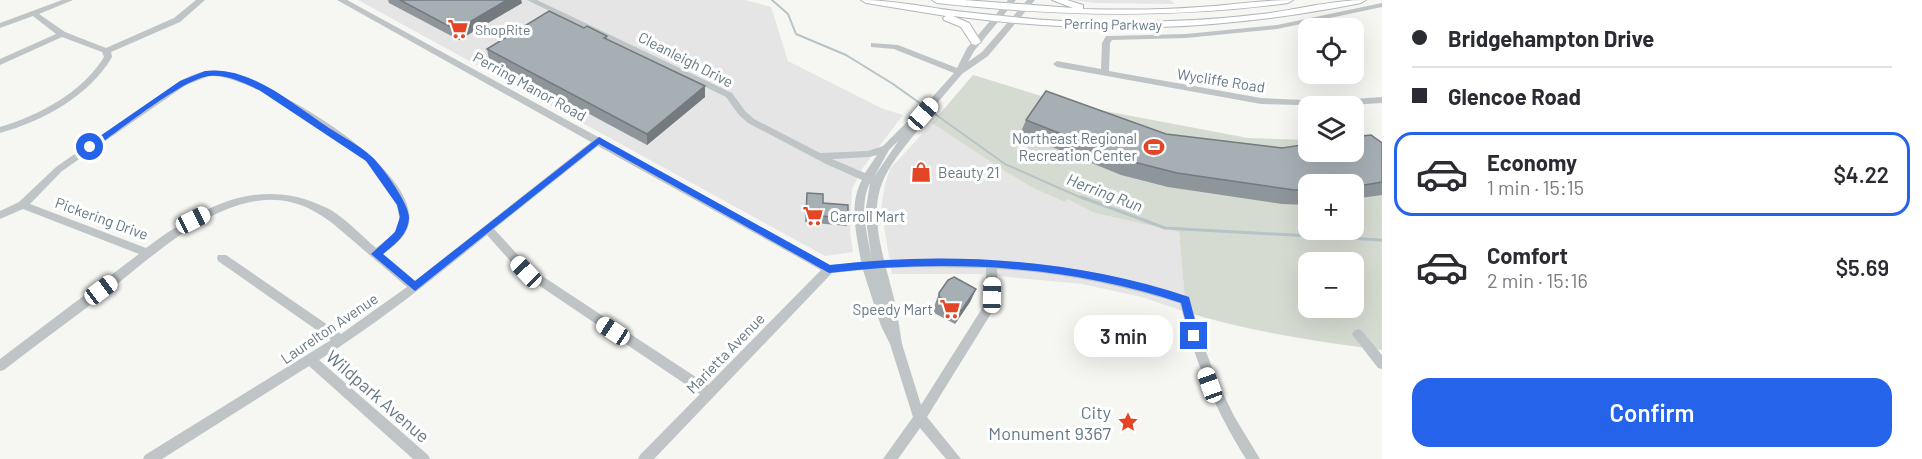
<!DOCTYPE html>
<html lang="en">
<head>
<meta charset="utf-8">
<style>
  body { margin:0; font-family:Barlow,sans-serif; background:#f7f7f7; color:#2b2b33; height:100vh; display:flex; flex-direction:column; font-size:22px; white-space:nowrap }
  * { box-sizing:border-box; margin:0 }
  p { font-size:20px; color:#7c7c81 }
  .icon { flex:none; width:33px; height:33px; fill:none; stroke:currentColor; stroke-width:2; stroke-linecap:round; stroke-linejoin:round }
  .map { position:relative; flex:1; overflow:hidden }
  .panel { display:flex; flex-direction:column; background:#fff; width:540px }
  .panel>* { flex:none }
  .banner { display:grid; align-content:center; height:132px; padding:0 30px; background:#fff }
  .fabs { position:absolute; left:1298px; top:18px; display:grid; gap:12px }
  .fabs a { display:grid; place-items:center; width:66px; height:66px; border-radius:12px; background:#fff; box-shadow:0 6px 24px #0002; font-size:30px }
  .end { position:absolute; width:27px; height:27px; margin:-14px; border:8px solid #2563eb; background:#fff; box-shadow:0 0 0 3px #fff }
  .from { border-radius:50% }
  .bubble { position:absolute; height:42px; border-radius:18px; background:#fff; box-shadow:0 6px 24px #0002; font-size:20px; font-weight:600; line-height:42px; text-align:center }
  .car { position:absolute; width:18px; height:36px; margin:-18px -9px; border-radius:8px; box-shadow:0 0 4px 2px #0007; background:linear-gradient(#fff 24%,#345 0 40%,#fff 0 76%,#345 0 86%,#fff 0) }
  .banner b { display:flex; align-items:center; gap:21px; height:57px; font-size:22px }
  .banner b+b { border-top:2px solid #e1e1e2 }
  .banner i { width:15px; height:15px; background:#2b2b33 }
  ul { padding:0; list-style:none }
  li { display:flex; align-items:center; gap:18px; height:84px; margin:0 12px 9px; padding:0 18px; border:3px solid transparent; border-radius:18px }
  li div { flex:1 }
  li b { display:block; font-size:22px }
  li em { font-style:normal; font-weight:600 }
  li.current { border-color:#2563eb }
  li>.icon { width:54px; height:54px; stroke-width:1.5 }
  .action { display:flex; gap:12px; margin-top:auto; padding:12px 30px }
  .action a { flex:1; height:69px; border-radius:18px; background:#2563eb; color:#fff; font-size:24px; font-weight:600; line-height:69px; text-align:center }
  main { display:flex; flex:1; min-height:0 }
  .map>svg:first-child { display:block }
  .built { fill:#e4e5e4 }
  .green { fill:#d6dbd2; fill-rule:evenodd }
  .lines { fill:none; stroke-linecap:round; stroke-linejoin:round }
  .stream-far1 { stroke:#b6c4c7; stroke-width:2 }
  .stream { stroke:#b6c4c7; stroke-width:3 }
  .major-casing { stroke:#b1b6ba; stroke-width:2 }
  .minor { fill:#bfc4c7; fill-rule:evenodd }
  .major { fill:#fff; fill-rule:evenodd }
  .wall { fill:#8f969b }
  .shaded-wall { fill:#747a7e }
  .building { fill:#a6afb4; stroke:#747a7e; stroke-width:1.5 }
  .route { fill:#2563eb }
  .labels { text-anchor:middle; dominant-baseline:central; stroke-width:6; stroke-linejoin:round; paint-order:stroke }
  .far-street-label { font-size:14px; fill:#657884; stroke:#fff }
  .far-poi-label { font-size:14px; fill:#657884; stroke:#fff; text-anchor:start }
  .street-label { font-size:15px; fill:#657884; stroke:#fff }
  .poi-label { font-size:15px; fill:#657884; stroke:#fff; text-anchor:end }
  .water-label { font-size:16px; font-style:italic; fill:#617a81; stroke:#fff }
  .near-street-label { font-size:18px; fill:#657884; stroke:#fff }
  .near-poi-label { font-size:18px; fill:#657884; stroke:#fff; text-anchor:end }
</style>
</head>
<body>
<main>
<div class="map">
<svg width="1382" height="459" viewBox="0 0 1382 459">
  <rect width="100%" height="100%" fill="#f6f6f3"/>
  <g class="built">
    <polygon points="358,0 745,0 771,7 788,61 881,108 903,115 862,169 852,189 850,233 853,252 825,256"/>
    <polygon points="1072,0 1170,0 1175,4 1096,3"/>
    <polygon points="932,123 1035,189 1064,201 1067,199 1096,213 1179,232 1186,312 1142,297 1082,284 978,274 892,274 881,209 885,184 890,169"/>
  </g>
  <path class="green" d="M973,75L1068,104L1248,138L1308,140V152H1353V142H1382V350C1315,341 1250,332 1186,312L1179,232L1095,213L1067,199L1065,202L1035,189L1005,171L932,123ZM1308,184H1353V230H1308ZM1308,262H1353V308H1308Z"/>
  <g class="lines">
    <polyline class="stream-far1" points="772,0 788,14 796,34 846,55 893,84 1005,164 1084,199"/>
    <polyline class="stream" points="1081,197 1165,228 1382,240"/>
    <g class="major-casing">
      <g id="major">
        <path d="M861,0C893,0 924,7 956,11C1009,17 1063,23 1116,22C1165,22 1214,20 1262,14C1296,10 1331,0 1366,0L1361,3C1220,31 1095,35 953,16L969,23L981,42L976,45L972,44L961,27L944,20L943,18L946,16L866,3Z"/>
        <path d="M932,0H964L1073,8L1052,0H1067L1083,5V9C1122,10 1161,10 1200,7C1231,5 1262,0 1293,0L1288,3C1170,19 1055,16 937,3Z"/>
      </g>
    </g>
    <g class="minor">
      <path d="M62,0H73L39,14L65,32L106,48L174,18L196,0H205L180,22L111,52L112,57C89,96 43,121 0,133V127C38,116 83,92 104,57L102,52L62,37L0,65V59L56,34L33,16L0,28V23Z"/>
      <path d="M337,0H347L598,137L602,138L603,140L830,265L861,262C857,235 848,205 862,180L826,164L748,123L739,115L726,97L527,0H537L732,93L745,111L754,119L820,153L868,151L883,146L916,113L919,112L954,73L894,49L871,47V43L898,45L957,68L967,48L1008,0H1016L974,51L968,62L982,52L1027,0H1035L988,56L962,74L927,115L926,120C883,174 866,188 884,260C987,255 1090,264 1189,297L1203,344L1218,383L1234,416L1260,459H1246C1215,410 1194,359 1180,303C1120,285 1059,272 997,269L998,295L992,312L927,417L961,459H946L920,428L898,459H883L913,417L890,344L881,326L863,270L832,273L654,459H638L640,455L700,394L522,274L487,235C433,279 378,323 319,360L428,455L430,459H413L309,366L162,459H143L145,455L331,340L218,261L217,258L218,255H226L341,334L407,287C391,273 374,259 358,245C338,228 320,210 294,203C227,184 155,255 107,292C73,319 38,343 4,370L0,371V359L139,254L23,209L0,219V211L19,202L56,167L180,81C192,75 205,69 219,71C266,78 419,166 409,223C406,237 394,246 383,254L415,281L591,142ZM209,76C247,73 341,137 369,164C383,178 400,200 399,220C398,233 386,241 376,248C363,237 342,215 327,208C259,174 201,207 146,248L30,204L62,171L186,85ZM899,140L874,177L889,150ZM598,146L821,270L708,385L530,268L494,229ZM877,155L865,173L832,159L869,157ZM870,183L866,208L867,227L872,261C868,236 858,206 870,183ZM919,267L986,268V295L981,310L921,405L902,344L896,306L886,268Z"/>
      <polygon points="1382,3 1382,7 1277,29 1186,38 1112,40 1110,43 1109,71 1261,98 1327,101 1382,97 1382,103 1332,106 1261,104 1057,67 1053,64 1057,61 1101,69 1102,43 1106,36 1109,36 1186,34 1277,25"/>
      <polygon points="1358,329 1362,331 1382,355 1382,369 1378,368 1354,337 1352,334 1354,331"/>
    </g>
    <use href="#major" class="major"/>
  </g>
  <g class="wall">
    <polygon points="388,0 521,0 522,3 459,40 389,3"/>
    <polygon points="584,28 607,36 607,40 705,86 705,97 647,145 489,60 487,49"/>
    <polygon points="1026,120 1166,134 1282,148 1382,143 1382,195 1353,199 1353,184 1308,184 1308,205 1282,204 1168,187 1121,175 1020,134"/>
    <polygon points="807,193 848,218 847,226 805,222"/>
    <polygon points="976,289 970,302 955,324 934,313 934,307 939,293"/>
  </g>
  <g class="shaded-wall">
    <polygon points="507,0 521,0 522,3 459,40 456,30"/>
    <polygon points="705,86 705,97 647,145 647,134"/>
    <polygon points="976,289 970,302 955,324 961,311"/>
  </g>
  <g class="building">
    <polygon points="400,0 507,0 456,30"/>
    <polygon points="549,11 584,28 587,26 607,36 604,38 705,86 647,134 487,49"/>
    <polygon points="1046,91 1166,134 1282,148 1308,144 1308,152 1353,152 1353,137 1371,135 1382,143 1382,182 1353,187 1353,184 1308,184 1308,190 1294,190 1177,173 1130,161 1026,120"/>
    <polygon points="807,193 823,194 823,203 848,205 848,218 806,215"/>
    <polygon points="954,277 976,289 961,311 940,299 939,293 948,280"/>
  </g>
  <path class="route" d="M205,71C250,65 294,105 329,128C343,137 359,145 371,156C381,164 410,205 409,218C408,235 395,244 383,254L415,281L599,137L830,265C950,251 1075,259 1189,297L1199,336L1194,340L1190,339L1181,303C1069,265 945,259 829,273L599,144L415,291L371,254L395,232L400,217L397,205L366,161L259,90C244,83 227,74 210,76C183,78 118,132 93,149H87V145L180,81Z"/>
  <defs>
    <g id="supermarket-bare" transform="scale(1.62)"><path d="M-6-5.5h2.5l.6 2H6L4.5 2H-2.5L-4.4-4H-6ZM-1.5 3.2a1.3 1.3 0 1 0 .1 0ZM3 3.2a1.3 1.3 0 1 0 .1 0Z" fill="#e44525" stroke="#fff" stroke-width="2.5" paint-order="stroke"/></g>
    <g id="stadium-bare" transform="scale(1.62)"><path d="M0-5a6.5 5 0 1 0 0 10a6.5 5 0 1 0 0-10ZM-3.5-1.8h7v3.6h-7Z" fill="#e44525" stroke="#fff" stroke-width="2.5" paint-order="stroke"/></g>
    <g id="shop-bare" transform="scale(1.62)"><path d="M-5-2.5h2.3a2.7 3.5 0 0 1 5.4 0H5L5.5 6h-11ZM-1.5-2.5h3a1.5 2.3 0 0 0-3 0Z" fill="#e44525" stroke="#fff" stroke-width="2.5" paint-order="stroke"/></g>
    <g id="sight-bare" transform="scale(1.62)"><path d="M0-6L1.8-2.2L6-1.7L2.9 1.2L3.7 5.4L0 3.3L-3.7 5.4L-2.9 1.2L-6-1.7L-1.8-2.2Z" fill="#e44525" stroke="#fff" stroke-width="2.5" paint-order="stroke"/></g>
  </defs>
  <g fill-rule="evenodd">
    <use href="#supermarket-bare" x="458" y="29"/>
    <use href="#stadium-bare" x="1154" y="147"/>
    <use href="#shop-bare" x="921" y="172"/>
    <use href="#supermarket-bare" x="813" y="216"/>
    <use href="#supermarket-bare" x="950" y="309"/>
    <use href="#sight-bare" x="1128" y="422"/>
  </g>
  <g class="labels">
    <g class="far-street-label">
      <text transform="translate(1113 24) rotate(1)">Perring Parkway</text>
    </g>
    <g class="far-poi-label">
      <text x="475" y="29">ShopRite</text>
    </g>
    <g class="street-label">
      <text transform="translate(686 59) rotate(27)">Cleanleigh Drive</text>
      <text transform="translate(1221 80) rotate(9)">Wycliffe Road</text>
      <text transform="translate(530 86) rotate(29)">Perring Manor Road</text>
      <text transform="translate(102 218) rotate(20)">Pickering Drive</text>
      <text transform="translate(329 328) rotate(-34)">Laurelton Avenue</text>
      <text transform="translate(725 353) rotate(-46)">Marietta Avenue</text>
    </g>
    <g class="poi-label">
      <text x="1137" y="138">Northeast Regional<tspan x="1137" dy="17">Recreation Center</tspan></text>
      <text x="938" y="172" text-anchor="start">Beauty 21</text>
      <text x="830" y="216" text-anchor="start">Carroll Mart</text>
      <text x="933" y="309">Speedy Mart</text>
    </g>
    <g class="water-label">
      <text transform="translate(1105 192) rotate(21)">Herring Run</text>
    </g>
    <g class="near-street-label">
      <text transform="translate(378 396) rotate(41)">Wildpark Avenue</text>
    </g>
    <g class="near-poi-label">
      <text x="1111" y="412">City<tspan x="1111" dy="21">Monument 9367</tspan></text>
    </g>
  </g>
</svg>
<div class="fabs">
<a><svg class="icon" aria-label="locate" viewBox="0 0 24 24"><circle cx="12" cy="12" r="6"/><path d="M12 2v4M12 18v4M2 12h4M18 12h4"/></svg></a>
<a><svg class="icon" aria-label="layers" viewBox="0 0 24 24"><path d="M12 4l9 5-9 5-9-5zM3 14l9 5 9-5"/></svg></a>
<a>+</a>
<a>−</a>
</div>
<i class="end from" style="left:90px;top:147px"></i>
<i class="end" style="left:1194px;top:336px"></i>
<div class="bubble" style="left:1074px;top:315px;width:99px">3 min</div>
<i class="car" style="left:923px;top:114px;rotate:41deg"></i>
<i class="car" style="left:193px;top:220px;rotate:63deg"></i>
<i class="car" style="left:526px;top:272px;rotate:316deg"></i>
<i class="car" style="left:101px;top:290px;rotate:53deg"></i>
<i class="car" style="left:992px;top:295px;rotate:1deg"></i>
<i class="car" style="left:613px;top:331px;rotate:303deg"></i>
<i class="car" style="left:1210px;top:385px;rotate:340deg"></i>
</div>
<section class="panel">
<div class="banner">
<b><i class="from"></i>Bridgehampton Drive</b>
<b><i></i>Glencoe Road</b>
</div>
<ul>
<li class="current"><svg class="icon" aria-label="car" viewBox="0 0 24 24"><path d="M5 17H2v-5l4-1 3-4h7l3 4 3 1v5h-3M9 17h6M6 11h13"/><circle cx="7" cy="17" r="2"/><circle cx="17" cy="17" r="2"/></svg><div><b>Economy</b><p>1 min · 15:15</p></div><em>$4.22</em></li>
<li><svg class="icon" aria-label="car" viewBox="0 0 24 24"><path d="M5 17H2v-5l4-1 3-4h7l3 4 3 1v5h-3M9 17h6M6 11h13"/><circle cx="7" cy="17" r="2"/><circle cx="17" cy="17" r="2"/></svg><div><b>Comfort</b><p>2 min · 15:16</p></div><em>$5.69</em></li>
</ul>
<div class="action"><a>Confirm</a></div>
</section>
</main>
</body>
</html>
